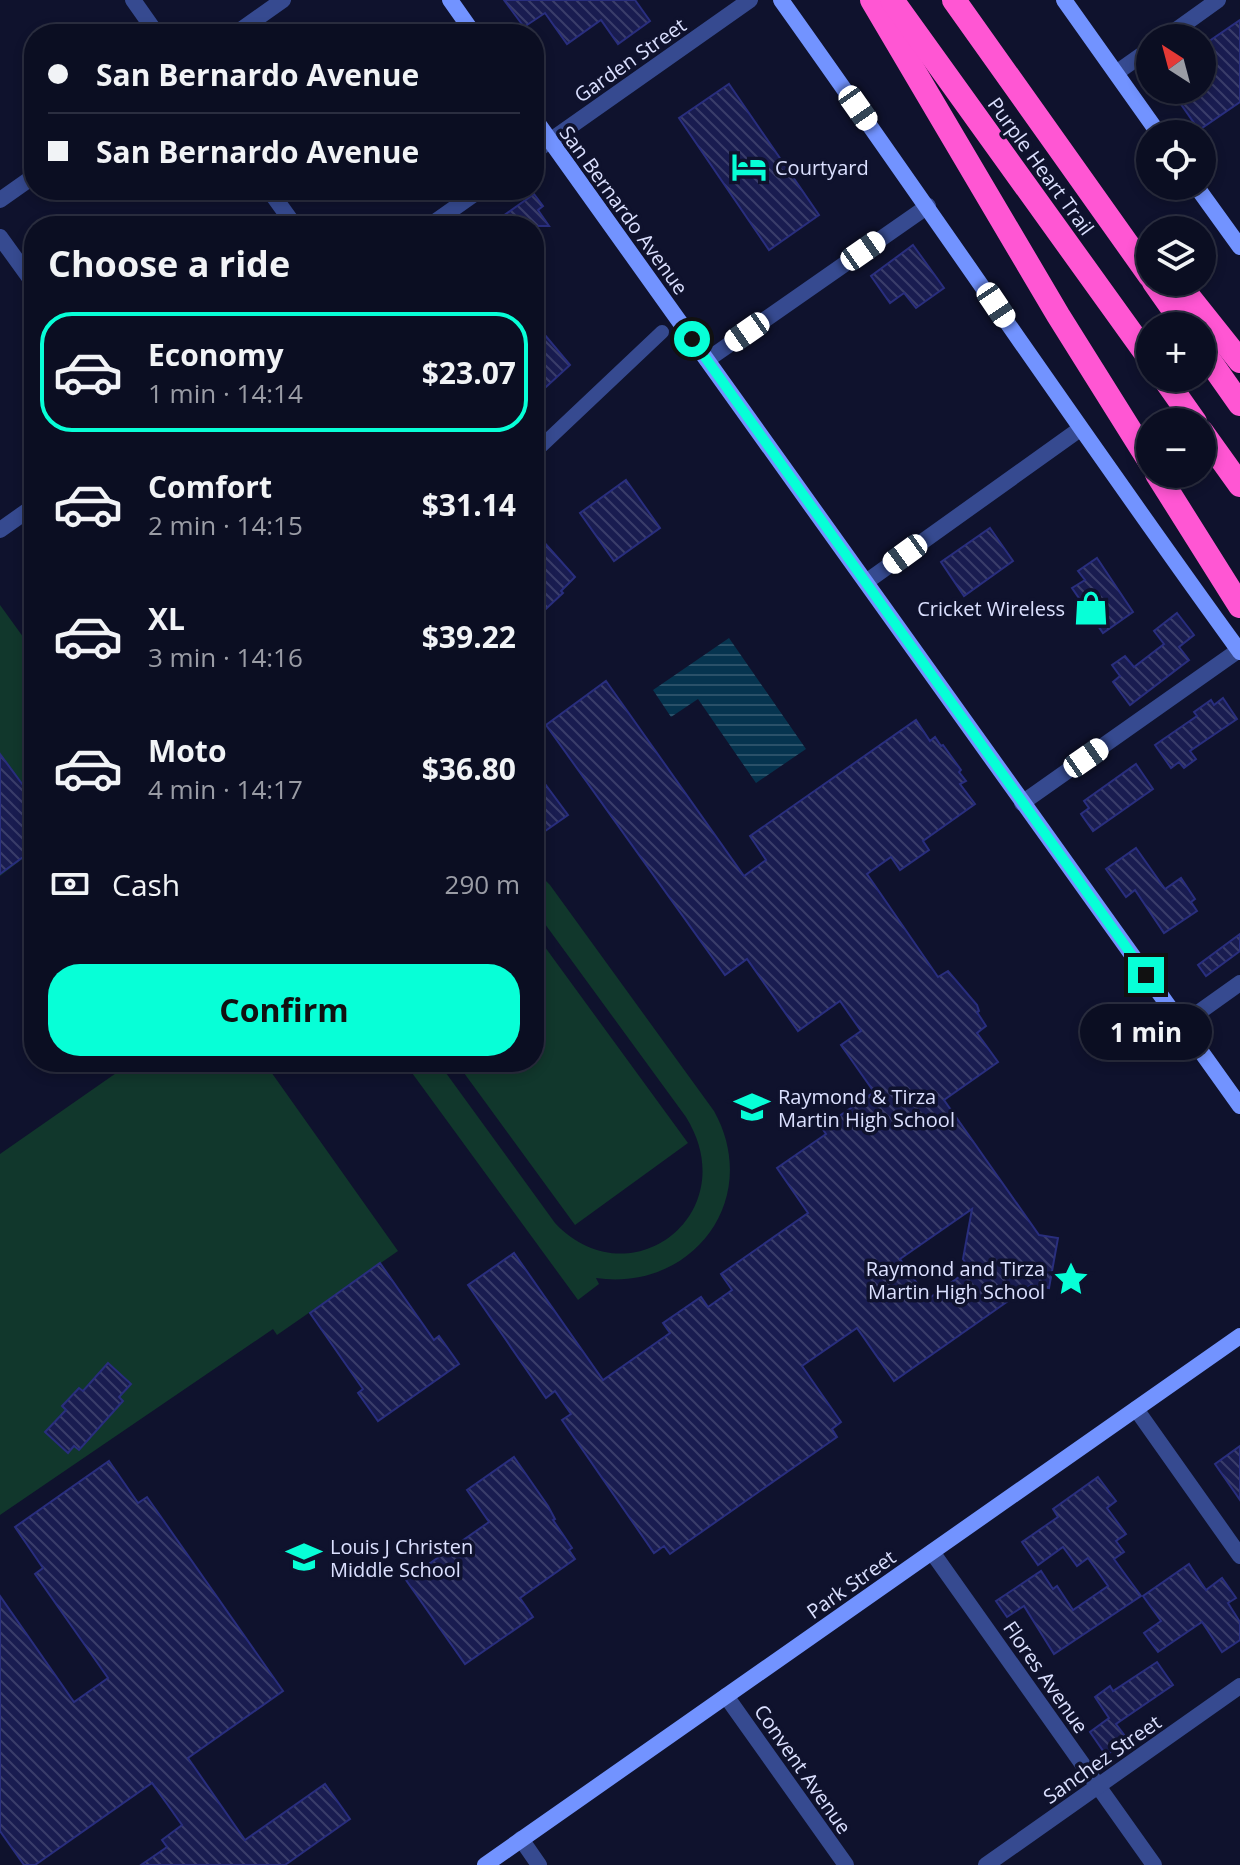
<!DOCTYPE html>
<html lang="en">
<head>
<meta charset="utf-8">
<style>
  body { margin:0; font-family:"Open Sans",sans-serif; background:#191c2f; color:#f1f3f6; height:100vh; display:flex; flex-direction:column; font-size:30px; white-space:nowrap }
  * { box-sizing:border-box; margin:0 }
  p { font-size:26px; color:#9a9ca5 }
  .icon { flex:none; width:44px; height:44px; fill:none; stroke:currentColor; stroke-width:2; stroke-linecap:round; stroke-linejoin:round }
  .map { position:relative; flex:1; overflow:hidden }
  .panel { position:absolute; left:24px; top:216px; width:520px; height:856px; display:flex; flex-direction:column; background:#0b0e22; border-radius:32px; box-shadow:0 4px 12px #0003,0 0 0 2px #2b2e40 }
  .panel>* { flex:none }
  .guide { position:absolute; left:24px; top:24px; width:520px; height:176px; border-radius:32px; box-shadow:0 4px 12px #0003,0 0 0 2px #2b2e40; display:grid; align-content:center; height:176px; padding:0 24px; background:#0b0e22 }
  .needle { width:52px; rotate:324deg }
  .tools { position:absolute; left:1136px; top:24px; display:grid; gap:16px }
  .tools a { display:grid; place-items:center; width:80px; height:80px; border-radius:50%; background:#0b0e22; box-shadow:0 4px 12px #0003,0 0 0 2px #2b2e40; font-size:40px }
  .end { position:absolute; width:36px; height:36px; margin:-18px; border:10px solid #07ffd7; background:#111; box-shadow:0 0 0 4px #111 }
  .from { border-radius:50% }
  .bubble { position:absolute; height:56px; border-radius:28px; background:#0b0e22; box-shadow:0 4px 12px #0003,0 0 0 2px #2b2e40; font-size:26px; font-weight:700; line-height:56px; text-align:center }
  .car { position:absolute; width:24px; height:48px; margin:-24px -12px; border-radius:10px; box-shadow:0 0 6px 2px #0007; background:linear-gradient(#fff 24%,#345 0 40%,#fff 0 76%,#345 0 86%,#fff 0) }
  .guide b { display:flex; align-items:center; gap:28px; height:76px; font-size:30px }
  .guide b+b { border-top:2px solid #2b2e40 }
  .guide i { width:20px; height:20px; background:#f1f3f6 }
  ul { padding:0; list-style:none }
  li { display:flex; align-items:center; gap:24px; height:120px; margin:0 16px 12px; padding:0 8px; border:4px solid transparent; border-radius:32px }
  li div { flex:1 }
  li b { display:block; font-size:30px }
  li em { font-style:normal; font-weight:700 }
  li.on { border-color:#07ffd7 }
  li>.icon { width:72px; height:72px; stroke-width:1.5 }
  h2 { padding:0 24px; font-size:36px; line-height:96px }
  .pay { display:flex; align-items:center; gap:20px; height:88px; padding:0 24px; font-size:30px }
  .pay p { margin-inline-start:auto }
  .primary-button { display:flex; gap:16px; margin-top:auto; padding:16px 24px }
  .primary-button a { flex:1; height:92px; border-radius:32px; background:#07ffd7; color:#111; font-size:32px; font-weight:700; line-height:92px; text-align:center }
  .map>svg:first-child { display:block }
  .green { fill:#11372c }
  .water { fill:url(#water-rules) }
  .building { fill:url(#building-back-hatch); stroke:#292e7e; stroke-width:2; fill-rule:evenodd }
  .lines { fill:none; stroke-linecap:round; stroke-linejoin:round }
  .pedestrian { stroke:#364a90; stroke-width:14 }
  .minor { stroke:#364a90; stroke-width:16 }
  .tertiary { stroke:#364a90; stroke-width:16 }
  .secondary { stroke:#7293ff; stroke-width:16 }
  .motorway { stroke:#ff56d3; stroke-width:24 }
  .route { stroke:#07ffd7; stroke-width:10 }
  .labels { text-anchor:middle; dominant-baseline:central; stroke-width:7; stroke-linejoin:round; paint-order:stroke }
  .street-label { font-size:20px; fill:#dbe0ff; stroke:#0f122d }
  .poi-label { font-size:20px; fill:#dbe0ff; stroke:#0f122d; text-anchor:start }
</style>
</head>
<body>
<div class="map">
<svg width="1240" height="1865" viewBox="0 0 1240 1865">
  <defs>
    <pattern id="water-rules" width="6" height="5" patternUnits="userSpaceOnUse" patternTransform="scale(2)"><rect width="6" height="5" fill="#06344f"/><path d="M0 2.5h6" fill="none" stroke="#2a5169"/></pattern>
    <pattern id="building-back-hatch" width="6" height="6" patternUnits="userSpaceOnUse" patternTransform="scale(2)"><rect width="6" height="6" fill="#191c50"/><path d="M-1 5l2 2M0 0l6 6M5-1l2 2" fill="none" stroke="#3a3d6a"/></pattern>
  </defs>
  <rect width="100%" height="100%" fill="#0f122d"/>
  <g class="green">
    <polygon points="0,605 34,652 34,850 0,876"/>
    <path d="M534,869L550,885L714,1111C763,1199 692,1292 596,1278L599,1284L578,1300L404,1062H438L555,1223C629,1302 746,1214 686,1117L534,909Z"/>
    <polygon points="534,932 688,1143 575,1225 456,1062 534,1062"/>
    <polygon points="132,1062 264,1062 398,1251 277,1335 273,1329 0,1515 0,1154"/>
  </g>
  <polygon class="water" points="729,638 806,749 756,783 698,699 671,717 653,690"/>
  <g class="building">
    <polygon points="504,0 635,0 650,21 618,44 601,20 567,44 545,13 524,27"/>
    <polygon points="1240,20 1240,102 1199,130 1171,90 1202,90 1202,46"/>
    <polygon points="729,84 819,215 769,250 679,118"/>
    <polygon points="534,194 543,206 538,210 549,226 489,226"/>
    <polygon points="913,245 944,288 916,308 904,293 890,303 871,276"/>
    <polygon points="534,322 570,365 534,398"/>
    <polygon points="626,480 660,528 614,561 580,513"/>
    <polygon points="990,528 1013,561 964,596 941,562"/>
    <polygon points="534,531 575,577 561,591 563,593 534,620"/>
    <polygon points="1097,558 1133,612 1103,633 1072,588 1085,580 1078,571"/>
    <polygon points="1177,613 1194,635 1179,647 1189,660 1130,705 1113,682 1120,676 1112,665 1125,656 1134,667 1164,644 1154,631"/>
    <path d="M606,681L744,876L766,860L750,836L916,720L930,741L935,737L941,746L943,745L961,770L959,772L966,781L960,784L975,804L923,841L929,850L900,870L891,857L867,874L938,977L948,971L977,1005L979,1011L977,1012L986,1026L977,1033L998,1062L944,1100L1039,1235L1058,1238L1049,1288L1031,1285L894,1381L857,1328L802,1366L841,1422L832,1429L837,1437L670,1554L664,1546L654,1553L562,1420L571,1414L555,1391L546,1398L468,1285L514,1253L603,1380L670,1333L663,1323L701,1297L708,1307L732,1290L721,1274L808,1213L777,1168L826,1134L822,1128L874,1092L841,1045L861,1031L840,1001L798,1031L747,959L725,975L546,725ZM972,1209L963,1259L970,1269L928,1299L900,1259Z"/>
    <polygon points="1223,698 1237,719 1190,751 1196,759 1184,768 1179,762 1171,768 1155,745 1197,716 1194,712 1211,700 1214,705"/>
    <polygon points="0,754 34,800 34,849 0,874"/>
    <polygon points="1136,764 1153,789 1093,831 1081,814 1089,808 1084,801"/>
    <polygon points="534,769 568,815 541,834 534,825"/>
    <polygon points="1136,848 1165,889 1181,878 1195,899 1191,902 1197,911 1164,933 1135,890 1126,897 1106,869"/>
    <polygon points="1240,934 1240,951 1206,976 1198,965"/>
    <polygon points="380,1263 434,1340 439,1336 459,1364 378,1421 358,1393 363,1389 310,1313"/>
    <polygon points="108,1363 131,1384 119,1397 123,1401 79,1450 74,1446 68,1453 45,1432 66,1410 62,1406 79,1388 83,1391"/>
    <polygon points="1240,1446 1240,1500 1215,1464"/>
    <polygon points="514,1457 548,1506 555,1519 553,1520 572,1548 569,1550 575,1559 520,1598 533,1617 465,1664 406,1580 489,1522 467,1490"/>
    <polygon points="109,1461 138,1503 147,1497 283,1691 188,1758 245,1840 325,1784 350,1819 285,1865 141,1865 167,1847 162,1840 182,1825 152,1783 35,1865 24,1865 0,1831 0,1596 74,1702 108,1678 35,1574 43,1568 15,1527"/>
    <polygon points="1098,1477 1116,1501 1107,1508 1126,1534 1116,1541 1124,1552 1114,1559 1141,1596 1054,1654 1024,1606 1007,1617 996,1601 1041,1571 1053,1589 1057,1586 1073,1610 1108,1586 1088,1558 1077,1566 1063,1547 1038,1565 1022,1542 1058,1517 1053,1509"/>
    <polygon points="1189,1564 1206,1590 1222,1578 1236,1598 1228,1603 1240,1622 1240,1640 1222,1652 1202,1622 1158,1652 1144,1633 1161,1621 1143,1596"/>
    <polygon points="1157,1662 1173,1685 1116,1724 1128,1740 1106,1755 1090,1732 1109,1718 1095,1697 1110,1686 1113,1691"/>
  </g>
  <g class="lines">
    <polyline class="pedestrian" points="534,453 662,332"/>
    <g class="minor">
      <polyline points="133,0 157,34"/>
      <polyline points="235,34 283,0"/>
      <polyline points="1165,38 1218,0"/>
      <polyline points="1116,73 1150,49"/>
      <polyline points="534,152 750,0"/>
      <polyline points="269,190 295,226"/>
      <polyline points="0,200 34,176"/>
      <polyline points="429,226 480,190"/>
      <polyline points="0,237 34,284"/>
      <polyline points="707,360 928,206"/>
      <polyline points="0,530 34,506"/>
      <polyline points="866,582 1080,429"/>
      <polyline points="1022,803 1239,650"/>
      <polyline points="1181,1025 1240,983"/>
      <polyline points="1136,1409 1240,1556"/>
      <polyline points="932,1552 1154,1865"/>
      <polyline points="726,1696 846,1865"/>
      <polyline points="521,1839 539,1865"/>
    </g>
    <polyline class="tertiary" points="986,1865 1240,1686"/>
    <g class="secondary">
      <polyline points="450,0 474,34"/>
      <path d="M781,0C935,216 1084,437 1240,652"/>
      <polyline points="1064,0 1159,134"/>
      <polyline points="534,118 1240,1106"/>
      <polyline points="1196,186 1240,247"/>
      <polyline points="485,1865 1240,1336"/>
    </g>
    <g class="motorway">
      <polyline points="872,0 1058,315 1150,462"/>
      <polyline points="892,0 1150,359"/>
      <polyline points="954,0 1150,276"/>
      <polyline points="1154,282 1185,326"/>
      <polyline points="1177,282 1240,361"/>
      <polyline points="1202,350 1240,404"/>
      <polyline points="1164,378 1195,422"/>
      <polyline points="1202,432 1240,485"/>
      <polyline points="1157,474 1240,606"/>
    </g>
  </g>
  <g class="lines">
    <polyline class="route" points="692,339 1146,975"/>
  </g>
  <defs>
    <g id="hotel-bare" transform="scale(2.76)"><path d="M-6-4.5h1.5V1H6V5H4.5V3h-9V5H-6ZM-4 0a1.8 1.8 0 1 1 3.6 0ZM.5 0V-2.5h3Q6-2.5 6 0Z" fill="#07ffd7" stroke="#0f122d" stroke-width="2.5" paint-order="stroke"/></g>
    <g id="shop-bare" transform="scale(2.76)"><path d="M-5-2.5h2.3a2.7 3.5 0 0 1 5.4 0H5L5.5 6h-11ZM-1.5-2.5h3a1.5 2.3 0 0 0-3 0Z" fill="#07ffd7" stroke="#0f122d" stroke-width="2.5" paint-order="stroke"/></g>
    <g id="school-bare" transform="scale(2.76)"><path d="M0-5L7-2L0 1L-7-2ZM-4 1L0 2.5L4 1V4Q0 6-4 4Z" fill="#07ffd7" stroke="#0f122d" stroke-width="2.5" paint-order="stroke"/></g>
    <g id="sight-bare" transform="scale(2.76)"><path d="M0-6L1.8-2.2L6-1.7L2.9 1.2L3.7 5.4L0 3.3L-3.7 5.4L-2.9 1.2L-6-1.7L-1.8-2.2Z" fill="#07ffd7" stroke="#0f122d" stroke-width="2.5" paint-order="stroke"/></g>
  </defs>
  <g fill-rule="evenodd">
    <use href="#hotel-bare" x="749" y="167"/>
    <use href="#shop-bare" x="1091" y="608"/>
    <use href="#school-bare" x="752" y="1107"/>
    <use href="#sight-bare" x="1071" y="1279"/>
    <use href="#school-bare" x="304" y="1557"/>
  </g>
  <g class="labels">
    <g class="street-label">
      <text transform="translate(630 60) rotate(-35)">Garden Street</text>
      <text transform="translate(1041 166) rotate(54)">Purple Heart Trail</text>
      <text transform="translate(624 210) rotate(54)">San Bernardo Avenue</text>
      <text transform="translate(851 1584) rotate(-35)">Park Street</text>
      <text transform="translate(1046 1677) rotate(55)">Flores Avenue</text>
      <text transform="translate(1102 1759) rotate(-35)">Sanchez Street</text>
      <text transform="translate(803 1769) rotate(55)">Convent Avenue</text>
    </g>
    <g class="poi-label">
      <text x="775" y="167">Courtyard</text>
      <text x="1065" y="608" text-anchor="end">Cricket Wireless</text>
      <text x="778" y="1096">Raymond &amp; Tirza<tspan x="778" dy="23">Martin High School</tspan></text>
      <text x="1045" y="1268" text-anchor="end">Raymond and Tirza<tspan x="1045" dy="23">Martin High School</tspan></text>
      <text x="330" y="1546">Louis J Christen<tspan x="330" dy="23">Middle School</tspan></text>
    </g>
  </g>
</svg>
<div class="tools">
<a><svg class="needle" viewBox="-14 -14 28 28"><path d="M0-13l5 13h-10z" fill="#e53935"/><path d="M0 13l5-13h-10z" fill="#9a9ca5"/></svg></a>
<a><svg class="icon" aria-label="locate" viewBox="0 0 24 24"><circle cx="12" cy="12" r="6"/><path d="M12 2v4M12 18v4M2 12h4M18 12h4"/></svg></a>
<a><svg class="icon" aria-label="layers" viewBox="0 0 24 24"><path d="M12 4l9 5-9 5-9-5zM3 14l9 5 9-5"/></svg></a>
<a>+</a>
<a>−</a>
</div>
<i class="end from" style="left:692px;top:339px"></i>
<i class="end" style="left:1146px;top:975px"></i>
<div class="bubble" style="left:1080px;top:1004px;width:132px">1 min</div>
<i class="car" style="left:858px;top:108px;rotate:145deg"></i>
<i class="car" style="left:863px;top:251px;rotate:55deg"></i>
<i class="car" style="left:996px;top:305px;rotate:146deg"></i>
<i class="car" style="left:747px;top:332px;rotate:235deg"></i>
<i class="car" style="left:905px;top:554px;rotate:234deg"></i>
<i class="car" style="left:1086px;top:758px;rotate:55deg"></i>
<div class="guide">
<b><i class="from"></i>San Bernardo Avenue</b>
<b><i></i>San Bernardo Avenue</b>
</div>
<section class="panel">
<h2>Choose a ride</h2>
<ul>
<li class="on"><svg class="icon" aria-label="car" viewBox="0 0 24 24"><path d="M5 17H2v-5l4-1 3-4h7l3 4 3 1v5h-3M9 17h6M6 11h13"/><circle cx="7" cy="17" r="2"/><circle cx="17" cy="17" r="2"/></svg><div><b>Economy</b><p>1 min · 14:14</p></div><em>$23.07</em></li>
<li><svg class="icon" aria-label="car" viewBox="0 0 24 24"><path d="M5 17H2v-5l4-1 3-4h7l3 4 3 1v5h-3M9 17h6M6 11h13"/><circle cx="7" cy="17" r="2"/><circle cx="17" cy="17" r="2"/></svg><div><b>Comfort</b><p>2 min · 14:15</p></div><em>$31.14</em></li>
<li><svg class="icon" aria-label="car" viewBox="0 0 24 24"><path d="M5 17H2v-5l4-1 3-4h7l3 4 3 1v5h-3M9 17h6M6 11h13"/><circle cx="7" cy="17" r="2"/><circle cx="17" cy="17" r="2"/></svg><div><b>XL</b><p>3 min · 14:16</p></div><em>$39.22</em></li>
<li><svg class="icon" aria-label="car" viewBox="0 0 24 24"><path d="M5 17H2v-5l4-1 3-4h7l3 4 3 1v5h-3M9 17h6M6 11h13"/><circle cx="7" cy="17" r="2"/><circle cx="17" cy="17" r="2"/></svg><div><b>Moto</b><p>4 min · 14:17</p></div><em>$36.80</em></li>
</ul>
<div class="pay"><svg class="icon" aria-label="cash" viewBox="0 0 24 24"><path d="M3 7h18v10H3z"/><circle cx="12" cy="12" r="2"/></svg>Cash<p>290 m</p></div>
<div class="primary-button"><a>Confirm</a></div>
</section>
</div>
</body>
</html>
